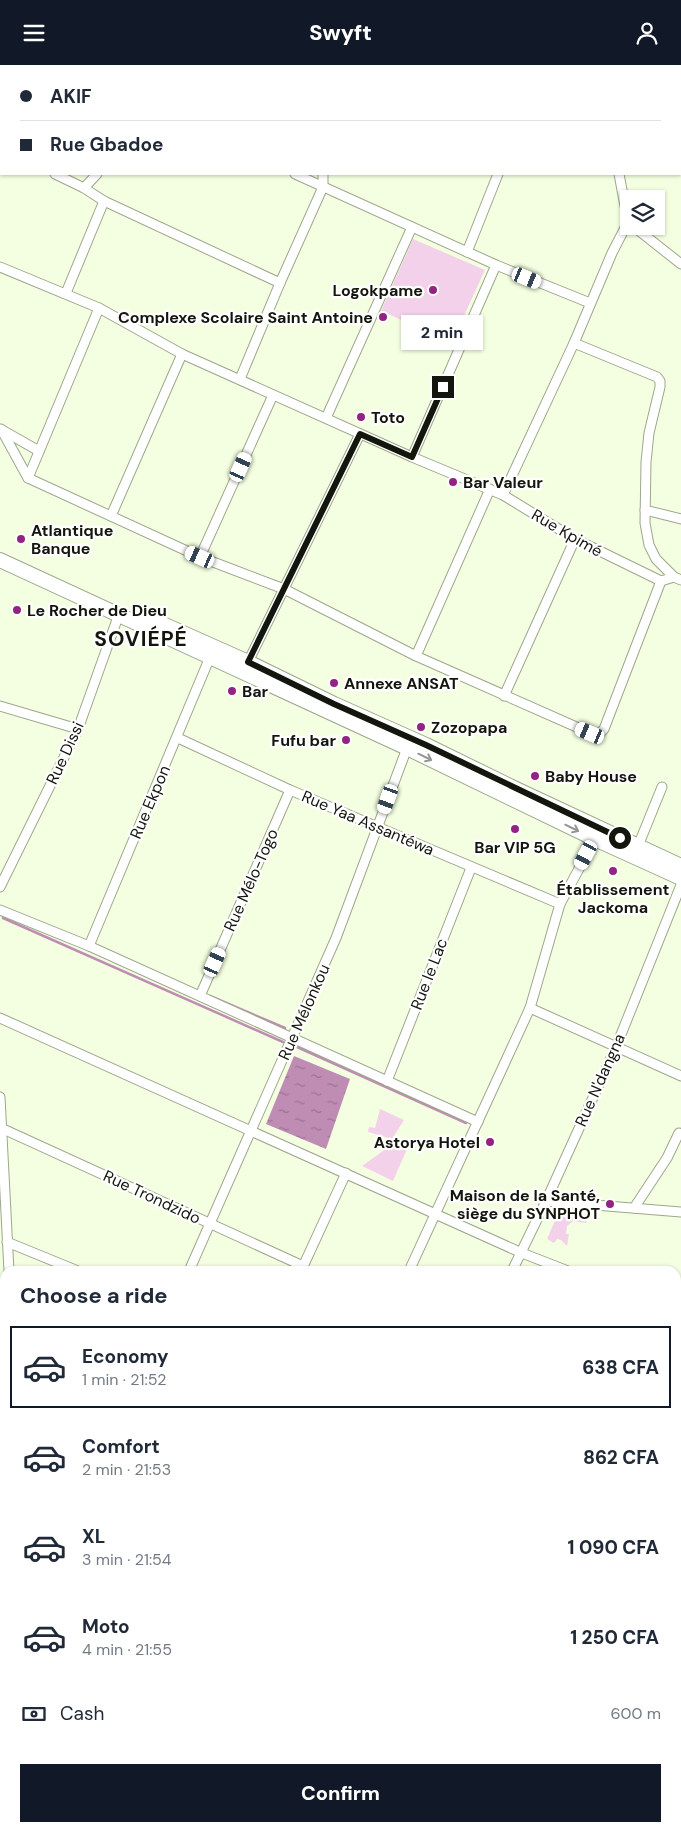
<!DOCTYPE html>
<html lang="en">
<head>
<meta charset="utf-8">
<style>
  body { margin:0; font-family:"DM Sans",sans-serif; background:#f6f6f7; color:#1f2937; height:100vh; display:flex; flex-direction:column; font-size:19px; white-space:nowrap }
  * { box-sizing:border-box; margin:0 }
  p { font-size:16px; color:#747a83 }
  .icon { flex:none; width:28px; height:28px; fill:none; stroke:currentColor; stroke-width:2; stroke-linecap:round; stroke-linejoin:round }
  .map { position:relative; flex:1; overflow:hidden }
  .panel { position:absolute; left:0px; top:1201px; width:681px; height:566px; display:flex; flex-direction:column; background:#fff; border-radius:15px 15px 0 0; box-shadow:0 1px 4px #0004 }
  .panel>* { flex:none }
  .banner { position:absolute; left:0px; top:0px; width:681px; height:110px; box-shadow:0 1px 4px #0004; display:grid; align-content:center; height:110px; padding:0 20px; background:#fff }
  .tools { position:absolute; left:620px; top:125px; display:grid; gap:10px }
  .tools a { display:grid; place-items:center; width:45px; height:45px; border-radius:0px; background:#fff; box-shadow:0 1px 4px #0004; font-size:25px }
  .end { position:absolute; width:22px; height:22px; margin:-11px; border:6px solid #13160c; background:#fff; box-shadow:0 0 0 2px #fff }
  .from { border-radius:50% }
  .bubble { position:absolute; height:35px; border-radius:0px; background:#fff; box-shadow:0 1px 4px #0004; font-size:16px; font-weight:800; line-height:35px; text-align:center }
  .car { position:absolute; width:15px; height:30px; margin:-15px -8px; border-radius:6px; box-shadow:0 0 4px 1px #0007; background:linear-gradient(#fff 24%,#345 0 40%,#fff 0 76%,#345 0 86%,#fff 0) }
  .banner b { display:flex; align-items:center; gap:18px; height:48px; font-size:19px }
  .banner b+b { border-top:1px solid #e0e1e3 }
  .banner i { width:12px; height:12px; background:#1f2937 }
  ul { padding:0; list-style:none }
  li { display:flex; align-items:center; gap:15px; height:82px; margin:0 10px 8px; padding:0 10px; border:2px solid transparent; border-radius:0px }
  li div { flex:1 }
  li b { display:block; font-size:19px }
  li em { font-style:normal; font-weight:800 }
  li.current { border-color:#111827 }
  li>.icon { width:45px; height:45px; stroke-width:1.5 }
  h2 { padding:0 20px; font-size:22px; line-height:60px }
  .pay { display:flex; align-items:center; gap:12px; height:55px; padding:0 20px; font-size:19px }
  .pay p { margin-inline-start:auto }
  .button { display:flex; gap:10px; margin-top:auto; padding:10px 20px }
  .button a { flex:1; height:58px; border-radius:0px; background:#111827; color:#fff; font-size:20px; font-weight:800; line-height:58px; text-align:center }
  header { display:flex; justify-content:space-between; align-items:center; height:65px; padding:0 20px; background:#111827; color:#fff; font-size:22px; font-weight:800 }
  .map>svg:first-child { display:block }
  .grass { fill:#f3d1eb }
  .water { fill:url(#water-ripples) }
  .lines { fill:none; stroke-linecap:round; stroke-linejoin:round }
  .stream { stroke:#bf8db4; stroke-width:2.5 }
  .minor-casing { stroke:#9da78c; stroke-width:11 }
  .highway-casing { stroke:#9da78c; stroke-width:16 }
  .minor { stroke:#fff; stroke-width:9 }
  .highway { stroke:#fff; stroke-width:14 }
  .rail { stroke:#676d5c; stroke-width:2.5; stroke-dasharray:9 9; stroke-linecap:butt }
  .oneway { stroke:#959692 }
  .route { stroke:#13160c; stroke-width:6 }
  .poi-dot { fill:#932383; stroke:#fff; stroke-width:2 }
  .labels { text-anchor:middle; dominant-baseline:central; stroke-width:4.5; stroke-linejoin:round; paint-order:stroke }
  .poi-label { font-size:16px; font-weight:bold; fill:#13160c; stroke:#fff; text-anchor:start }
  .street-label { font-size:16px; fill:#13160c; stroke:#fff }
  .district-label { font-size:21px; font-weight:bold; letter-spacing:1px; fill:#13160c; stroke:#fff }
</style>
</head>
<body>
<header><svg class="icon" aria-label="menu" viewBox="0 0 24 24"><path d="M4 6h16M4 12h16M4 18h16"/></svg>Swyft<svg class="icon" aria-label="person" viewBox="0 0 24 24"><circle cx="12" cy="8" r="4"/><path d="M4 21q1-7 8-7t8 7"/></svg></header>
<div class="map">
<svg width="681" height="1767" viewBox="0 0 681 1767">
  <defs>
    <pattern id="water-ripples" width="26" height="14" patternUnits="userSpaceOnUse" patternTransform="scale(1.25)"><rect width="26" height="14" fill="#bf8db4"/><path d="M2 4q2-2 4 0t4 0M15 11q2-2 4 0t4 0" fill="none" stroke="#9a7291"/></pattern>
  </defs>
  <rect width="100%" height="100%" fill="#f4ffe1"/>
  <g class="grass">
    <polygon points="413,174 485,205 452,277 381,246"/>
    <polygon points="380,1044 404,1055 392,1074 368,1067 369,1062 375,1063"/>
    <polygon points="391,1080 400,1080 407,1084 393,1116 362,1101"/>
    <polygon points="557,1151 587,1155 586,1158 573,1156 567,1161 566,1169 569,1169 567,1181 561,1175 557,1174 554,1178 547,1174"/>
  </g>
  <polygon class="water" points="294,991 350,1014 326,1084 266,1059"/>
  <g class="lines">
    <g class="stream">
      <polyline points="3,853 283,977"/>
      <polyline points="210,931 285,963"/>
      <polyline points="297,982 466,1058"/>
    </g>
    <g class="minor-casing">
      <g id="minor">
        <polyline points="25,0 28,1"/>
        <polyline points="123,0 125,1"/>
        <polyline points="321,0 321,1"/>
        <polyline points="361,0 365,1"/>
        <polyline points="555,0 556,1"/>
        <polyline points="67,1 68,0"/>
        <polyline points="545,1 546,0"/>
        <polyline points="0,56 1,55"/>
        <polyline points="0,82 1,82"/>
        <polyline points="55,109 84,123 104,136 280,218"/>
        <polyline points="295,109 496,200 590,238"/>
        <polyline points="84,123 97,109"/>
        <polyline points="633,161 681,199"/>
        <polyline points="467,187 498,109"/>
        <polyline points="0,202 99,243 182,289 412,392 503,430 575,474 661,516 674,512 681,515"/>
        <polyline points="66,228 104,136"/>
        <polyline points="574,278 657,312 660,316 660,322 649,368 646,397 645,458 649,480 656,494 674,512"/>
        <polyline points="240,314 280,218 323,122 323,109"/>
        <polyline points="326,353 412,162"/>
        <polyline points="1,364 28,413 200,492 284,524 416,591 590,668 599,669 604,664 661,516"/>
        <polyline points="2,365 39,386"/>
        <polyline points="412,392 496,200"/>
        <polyline points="28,413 99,243"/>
        <polyline points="503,430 574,278 612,188 628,157 619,109"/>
        <polyline points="645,445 681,454"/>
        <polyline points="111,451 182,289"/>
        <polyline points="200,492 273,330"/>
        <polyline points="416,591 490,424"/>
        <polyline points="248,597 360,369"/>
        <polyline points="504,631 575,474"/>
        <polyline points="0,641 78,664"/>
        <polyline points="178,673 290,725 560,839"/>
        <polyline points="638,781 662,722"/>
        <polyline points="0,822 78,664 119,549"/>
        <polyline points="0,845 89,881 478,1057"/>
        <polyline points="89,881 210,592"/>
        <polyline points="200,931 290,725"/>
        <polyline points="530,943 681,1011"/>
        <polyline points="0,953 522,1188 568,1206"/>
        <polyline points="387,1016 471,803"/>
        <polyline points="0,1032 9,1206"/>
        <polyline points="1,1063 303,1201"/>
        <polyline points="546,1136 681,1147"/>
        <polyline points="634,1143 667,1093 679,1068"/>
        <polyline points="7,1177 78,1206"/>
        <polyline points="189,1206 336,873 407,683"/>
        <polyline points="301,1206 346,1108"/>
        <polyline points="409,1206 530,943 560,839 595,774"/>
        <polyline points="512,1206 546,1136 616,982 681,820"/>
        <polyline points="676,1249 681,1251"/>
        <polyline points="0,1315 5,1315"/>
        <polyline points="676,1352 681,1354"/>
        <polyline points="676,1376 681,1375"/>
        <polyline points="0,1396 5,1396"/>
        <polyline points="676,1438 681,1438"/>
        <polyline points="0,1535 5,1536"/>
        <polyline points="0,1632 5,1629"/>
        <polyline points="0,1659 5,1656"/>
        <polyline points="0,1686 5,1686"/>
        <polyline points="676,1689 681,1688"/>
        <polyline points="585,1762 588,1767"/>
      </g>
    </g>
    <g class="highway-casing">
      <g id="highway">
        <polyline points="0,495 407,683 595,774 681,813"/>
        <polyline points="147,552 248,597 334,639 426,680 518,725 681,801"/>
      </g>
    </g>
    <use href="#minor" class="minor"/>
    <use href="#highway" class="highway"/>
    <g class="rail">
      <polyline points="676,1396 681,1396"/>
      <polyline points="0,1644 5,1641"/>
    </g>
  </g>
  <defs><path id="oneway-shaft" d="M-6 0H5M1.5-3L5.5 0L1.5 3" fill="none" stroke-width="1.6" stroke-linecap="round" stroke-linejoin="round" transform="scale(1.25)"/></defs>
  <g class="oneway">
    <use href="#oneway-shaft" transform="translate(425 692) rotate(26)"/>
    <use href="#oneway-shaft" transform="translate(572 763) rotate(26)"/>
  </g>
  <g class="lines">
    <polyline class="route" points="443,322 412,392 360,369 248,597 334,639 426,680 620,773"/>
  </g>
  <g class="poi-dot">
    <circle cx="433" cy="225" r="5"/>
    <circle cx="383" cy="252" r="5"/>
    <circle cx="361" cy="352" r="5"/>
    <circle cx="453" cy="417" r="5"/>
    <circle cx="21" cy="474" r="5"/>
    <circle cx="17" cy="545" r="5"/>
    <circle cx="334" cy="618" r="5"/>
    <circle cx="232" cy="626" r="5"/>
    <circle cx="421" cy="662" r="5"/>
    <circle cx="346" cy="675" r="5"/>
    <circle cx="535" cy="711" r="5"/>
    <circle cx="515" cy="764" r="5"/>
    <circle cx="613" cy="806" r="5"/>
    <circle cx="490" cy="1077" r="5"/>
    <circle cx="610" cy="1139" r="5"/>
  </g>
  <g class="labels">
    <g class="poi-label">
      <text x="423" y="225" text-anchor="end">Logokpame</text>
      <text x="373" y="252" text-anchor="end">Complexe Scolaire Saint Antoine</text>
      <text x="371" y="352">Toto</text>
      <text x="463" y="417">Bar Valeur</text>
      <text x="31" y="465">Atlantique<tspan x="31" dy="18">Banque</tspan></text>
      <text x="27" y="545">Le Rocher de Dieu</text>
      <text x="344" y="618">Annexe ANSAT</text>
      <text x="242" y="626">Bar</text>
      <text x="431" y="662">Zozopapa</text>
      <text x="336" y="675" text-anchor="end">Fufu bar</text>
      <text x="545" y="711">Baby House</text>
      <text x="515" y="782" text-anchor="middle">Bar VIP 5G</text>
      <text x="613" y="824" text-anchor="middle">Établissement<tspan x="613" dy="18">Jackoma</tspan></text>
      <text x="480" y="1077" text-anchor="end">Astorya Hotel</text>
      <text x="600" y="1130" text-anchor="end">Maison de la Santé,<tspan x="600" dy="18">siège du SYNPHOT</tspan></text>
    </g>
    <g class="street-label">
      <text transform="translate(567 468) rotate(30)">Rue Kpimé</text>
      <text transform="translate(65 688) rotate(-65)">Rue Dissi</text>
      <text transform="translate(150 737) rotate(-67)">Rue Ekpon</text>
      <text transform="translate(368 758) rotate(23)">Rue Yaa Assantéwa</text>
      <text transform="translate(251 815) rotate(-66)">Rue Mélo-Togo</text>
      <text transform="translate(429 909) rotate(-69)">Rue le Lac</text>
      <text transform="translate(304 947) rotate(-66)">Rue Mélonkou</text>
      <text transform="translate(600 1015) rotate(-66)">Rue N'dangna</text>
      <text transform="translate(152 1132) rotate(25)">Rue Trondzido</text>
    </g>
    <g class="district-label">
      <text x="141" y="574">SOVIÉPÉ</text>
    </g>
  </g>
</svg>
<div class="tools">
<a><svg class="icon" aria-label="layers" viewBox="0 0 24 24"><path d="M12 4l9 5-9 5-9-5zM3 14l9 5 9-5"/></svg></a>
</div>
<i class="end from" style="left:620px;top:773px"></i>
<i class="end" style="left:443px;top:322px"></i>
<div class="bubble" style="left:401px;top:250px;width:82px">2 min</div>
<i class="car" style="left:527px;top:213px;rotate:112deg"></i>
<i class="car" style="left:241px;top:402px;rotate:24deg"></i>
<i class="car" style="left:200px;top:492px;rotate:294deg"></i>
<i class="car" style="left:590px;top:668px;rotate:293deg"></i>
<i class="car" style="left:388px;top:734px;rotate:200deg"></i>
<i class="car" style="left:586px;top:790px;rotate:208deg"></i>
<i class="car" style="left:215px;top:897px;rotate:24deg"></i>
<div class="banner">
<b><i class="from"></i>AKIF</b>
<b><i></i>Rue Gbadoe</b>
</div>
<section class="panel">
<h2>Choose a ride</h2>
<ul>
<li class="current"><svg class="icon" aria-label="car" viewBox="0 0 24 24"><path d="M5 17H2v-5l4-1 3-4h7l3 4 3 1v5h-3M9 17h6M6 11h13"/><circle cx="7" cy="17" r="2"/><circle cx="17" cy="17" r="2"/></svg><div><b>Economy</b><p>1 min · 21:52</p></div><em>638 CFA</em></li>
<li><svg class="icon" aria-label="car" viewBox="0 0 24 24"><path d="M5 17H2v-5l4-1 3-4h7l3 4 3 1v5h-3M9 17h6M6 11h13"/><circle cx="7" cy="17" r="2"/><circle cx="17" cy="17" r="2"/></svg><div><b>Comfort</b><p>2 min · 21:53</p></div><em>862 CFA</em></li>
<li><svg class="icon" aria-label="car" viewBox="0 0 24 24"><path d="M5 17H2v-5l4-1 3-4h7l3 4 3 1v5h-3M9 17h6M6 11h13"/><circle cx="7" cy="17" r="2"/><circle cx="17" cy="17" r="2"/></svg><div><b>XL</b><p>3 min · 21:54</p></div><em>1 090 CFA</em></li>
<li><svg class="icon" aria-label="car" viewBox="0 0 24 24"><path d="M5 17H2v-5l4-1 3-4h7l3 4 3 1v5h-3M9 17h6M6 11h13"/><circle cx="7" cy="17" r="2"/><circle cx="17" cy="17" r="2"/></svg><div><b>Moto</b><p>4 min · 21:55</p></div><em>1 250 CFA</em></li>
</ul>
<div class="pay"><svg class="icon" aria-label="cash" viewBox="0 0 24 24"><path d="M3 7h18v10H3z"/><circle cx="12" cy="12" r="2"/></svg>Cash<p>600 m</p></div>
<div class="button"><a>Confirm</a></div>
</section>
</div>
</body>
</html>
